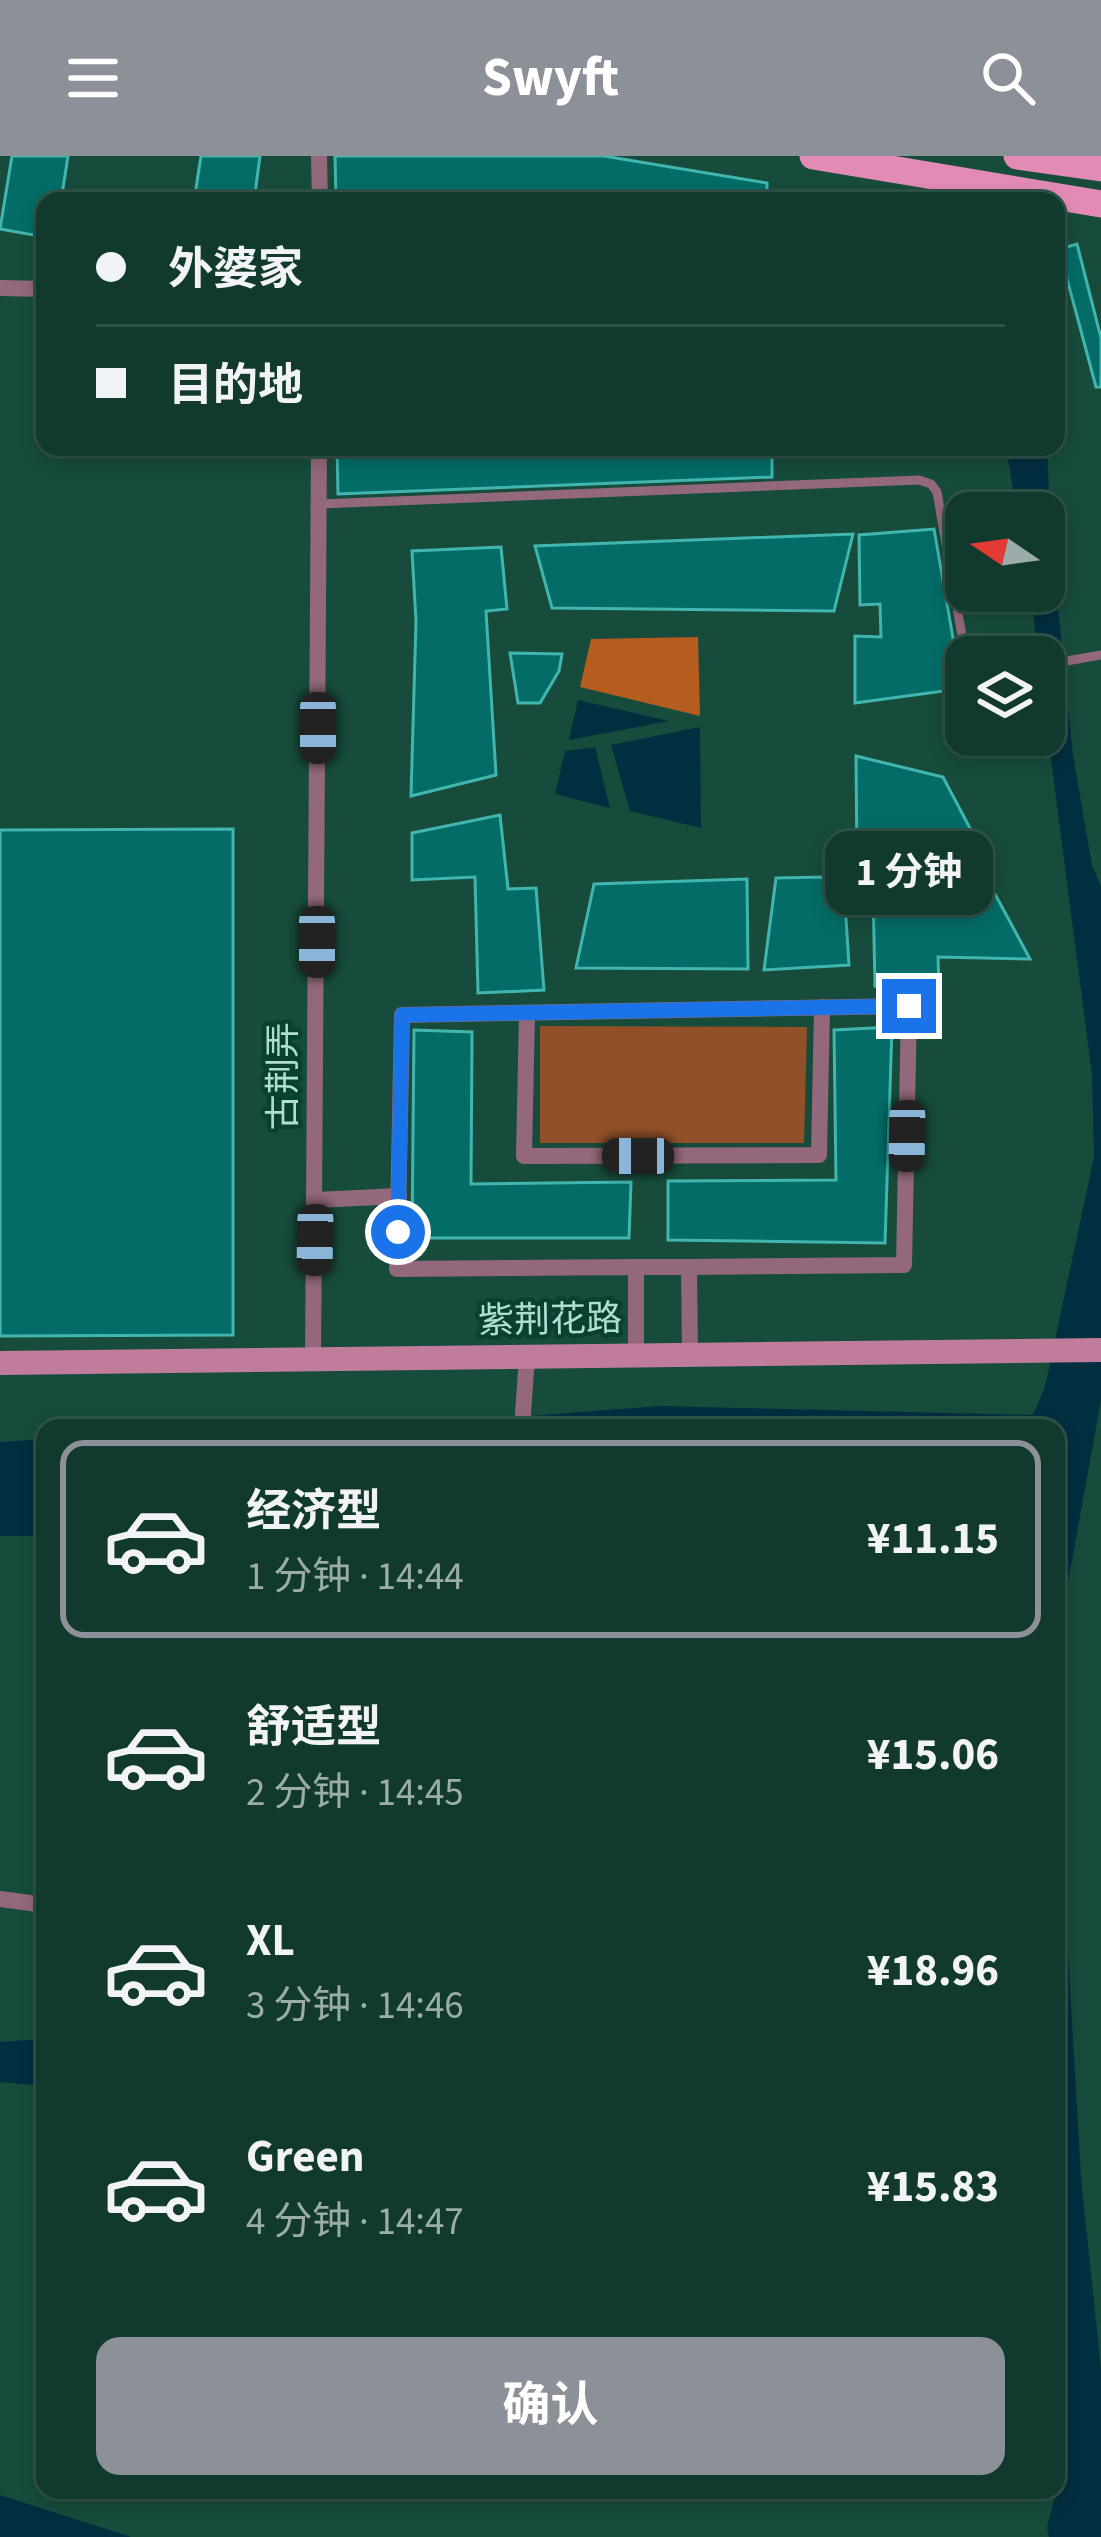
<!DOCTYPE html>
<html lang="zh">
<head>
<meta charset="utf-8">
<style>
  body { margin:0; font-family:"Source Sans 3","Noto Sans SC",sans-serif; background:#1a4035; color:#f1f3f6; height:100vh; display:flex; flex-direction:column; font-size:45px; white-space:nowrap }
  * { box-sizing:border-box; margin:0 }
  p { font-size:39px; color:#9cacaa }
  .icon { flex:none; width:66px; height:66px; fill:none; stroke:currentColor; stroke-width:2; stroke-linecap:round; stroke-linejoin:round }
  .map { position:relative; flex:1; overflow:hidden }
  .details { position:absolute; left:36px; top:1263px; width:1029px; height:1080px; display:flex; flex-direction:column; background:#11392d; border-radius:24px; box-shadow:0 6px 18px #0003,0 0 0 3px #305349 }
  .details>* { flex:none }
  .banner { position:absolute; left:36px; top:36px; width:1029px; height:264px; border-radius:24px; box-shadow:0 6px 18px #0003,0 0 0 3px #305349; display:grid; align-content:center; height:264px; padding:0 60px; background:#11392d }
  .needle { width:78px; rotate:283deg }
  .buttons { position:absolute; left:945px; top:336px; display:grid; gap:24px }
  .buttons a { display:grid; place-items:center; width:120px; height:120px; border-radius:24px; background:#11392d; box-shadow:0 6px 18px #0003,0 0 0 3px #305349; font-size:60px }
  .end { position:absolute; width:54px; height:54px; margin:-27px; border:15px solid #1a73e8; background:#fff; box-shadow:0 0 0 6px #fff }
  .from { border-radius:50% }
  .bubble { position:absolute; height:84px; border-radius:24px; background:#11392d; box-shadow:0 6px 18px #0003,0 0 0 3px #305349; font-size:39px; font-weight:700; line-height:84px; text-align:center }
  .car { position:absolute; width:36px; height:72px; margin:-36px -18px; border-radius:15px; box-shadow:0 0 9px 3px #0007; background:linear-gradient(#222 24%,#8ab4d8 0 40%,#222 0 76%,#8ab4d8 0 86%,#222 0) }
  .banner b { display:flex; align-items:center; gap:42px; height:114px; font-size:45px }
  .banner b+b { border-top:3px solid #305349 }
  .banner i { width:30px; height:30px; background:#f1f3f6 }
  ul { padding:21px 0 0; list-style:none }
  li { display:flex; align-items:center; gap:36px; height:198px; margin:0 24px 18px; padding:0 36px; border:6px solid transparent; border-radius:24px }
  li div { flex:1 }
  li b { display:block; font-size:45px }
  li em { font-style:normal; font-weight:700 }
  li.selected { border-color:#8c9099 }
  li>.icon { width:108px; height:108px; stroke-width:1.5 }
  .button { display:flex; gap:24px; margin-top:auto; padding:24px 60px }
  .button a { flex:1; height:138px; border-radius:24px; background:#8c9099; color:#fff; font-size:48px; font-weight:700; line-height:138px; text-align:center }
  header { display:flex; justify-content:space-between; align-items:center; height:156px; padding:0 60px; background:#8c9099; color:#fff; font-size:54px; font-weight:700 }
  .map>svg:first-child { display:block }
  .green { fill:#915028 }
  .forest { fill:#b65c1f }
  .water { fill:#022f40 }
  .building { fill:#036c67; stroke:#40b6af; stroke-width:3 }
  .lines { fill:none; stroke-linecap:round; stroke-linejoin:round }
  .lane { stroke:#93687c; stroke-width:9 }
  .street { stroke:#93687c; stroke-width:16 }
  .secondary { stroke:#c07c9c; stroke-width:24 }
  .primary { stroke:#e18bb5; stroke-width:27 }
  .route { stroke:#1a73e8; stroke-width:15 }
  .labels { text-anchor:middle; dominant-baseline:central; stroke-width:9; stroke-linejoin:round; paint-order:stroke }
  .street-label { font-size:36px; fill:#b2decd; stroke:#084132 }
</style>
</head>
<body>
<header><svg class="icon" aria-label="menu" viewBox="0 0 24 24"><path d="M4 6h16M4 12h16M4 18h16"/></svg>Swyft<svg class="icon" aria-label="search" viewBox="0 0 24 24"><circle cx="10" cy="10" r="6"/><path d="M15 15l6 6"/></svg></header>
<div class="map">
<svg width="1101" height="2381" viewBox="0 0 1101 2381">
  <rect width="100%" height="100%" fill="#174c3c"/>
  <polygon class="green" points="540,870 807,871 804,987 540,987"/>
  <polygon class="forest" points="698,481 700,560 580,531 591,483"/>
  <g class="water">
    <polygon points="1006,291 1047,291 1049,337 1047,401 1057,441 1073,599 1092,709 1101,731 1101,1244 1065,1443 1058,1525 1057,1603 1081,2022 1101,2213 1101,2381 1049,2381 1047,2372 1056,2336 1056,1272 317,1272 439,1267 659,1250 1033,1259 1045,1231 1094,1001 1092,919 1051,603 1044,536 1044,501 1038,501 1031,435 1044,435 1044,357 1017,357"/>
    <polygon points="578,544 669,565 569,584"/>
    <polygon points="700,571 701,672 630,655 611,589"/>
    <polygon points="595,591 610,652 555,638 565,595"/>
    <polygon points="45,1283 45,1380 0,1380 0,1286"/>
    <polygon points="26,1884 45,1884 45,1930 0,1926 0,1886"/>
    <polygon points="0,2339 131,2381 0,2381"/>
  </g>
  <g class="building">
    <polygon points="12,0 68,0 61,45 45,45 45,81 0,73"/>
    <polygon points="201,0 260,0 254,45 194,45"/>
    <polygon points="335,0 604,0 767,27 767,45 336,45"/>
    <polygon points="1077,88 1101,182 1101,231 1096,231 1059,93"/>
    <polygon points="337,291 772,291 772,321 338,338"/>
    <polygon points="934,373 957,505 963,511 966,532 855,547 855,480 881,481 880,448 860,449 859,379"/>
    <polygon points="853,378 834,455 552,452 535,390"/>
    <polygon points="501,391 507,453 486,455 496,619 411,640 416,465 412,395"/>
    <polygon points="510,497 562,498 559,515 540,547 518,547"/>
    <polygon points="856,600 943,621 991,712 981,712 1030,803 938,801 939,832 875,830 873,734 937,738 936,711 857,708"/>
    <polygon points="500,659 508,733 536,732 544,834 478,837 475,721 412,724 412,677"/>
    <polygon points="233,673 233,1179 0,1180 0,674"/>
    <polygon points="825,721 825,731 844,732 849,809 764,814 776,722"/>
    <polygon points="747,723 748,813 576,812 594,728"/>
    <polygon points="892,871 885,1087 668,1084 668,1025 836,1024 834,874"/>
    <polygon points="414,874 472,876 471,1028 631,1026 629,1082 412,1082"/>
  </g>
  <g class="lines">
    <g class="lane">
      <polyline points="320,348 919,324 931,328 937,336 966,503"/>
      <polyline points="1044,509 1101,499"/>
    </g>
    <g class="street">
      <polyline points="319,0 320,45"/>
      <polyline points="0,132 45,133"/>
      <polyline points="527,857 524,1000 819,999 822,851"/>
      <polyline points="316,1044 399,1040"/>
      <polyline points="636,1111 689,1111"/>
      <polyline points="636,1199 636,1111 397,1113 402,859 909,850 904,1109 689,1111 690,1198"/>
      <polyline points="313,1205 319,291"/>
      <polyline points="522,1272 527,1201"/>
      <polyline points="0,1743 45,1749"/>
    </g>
    <polyline class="secondary" points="0,1207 1101,1194"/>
    <g class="primary">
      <polyline points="813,0 1101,48"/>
      <polyline points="1017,0 1101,12"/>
    </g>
  </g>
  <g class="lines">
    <polyline class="route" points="398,1076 402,859 909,850"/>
  </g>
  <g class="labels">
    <g class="street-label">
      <text transform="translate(283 920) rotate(-90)">古荆弄</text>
      <text transform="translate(550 1164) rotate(-1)">紫荆花路</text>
    </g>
  </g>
</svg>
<div class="buttons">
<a><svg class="needle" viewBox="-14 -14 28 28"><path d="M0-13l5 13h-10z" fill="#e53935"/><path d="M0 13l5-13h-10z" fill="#9cacaa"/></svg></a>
<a><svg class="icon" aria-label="layers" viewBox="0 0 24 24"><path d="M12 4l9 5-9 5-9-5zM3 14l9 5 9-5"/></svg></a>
</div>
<i class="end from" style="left:398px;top:1076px"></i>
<i class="end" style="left:909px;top:850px"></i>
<div class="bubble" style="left:825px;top:675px;width:168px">1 分钟</div>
<i class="car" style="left:318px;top:572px;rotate:180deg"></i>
<i class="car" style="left:317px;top:786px;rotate:180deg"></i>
<i class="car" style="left:907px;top:980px;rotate:181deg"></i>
<i class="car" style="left:638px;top:1000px;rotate:270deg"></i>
<i class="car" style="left:315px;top:1084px;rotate:181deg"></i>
<div class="banner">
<b><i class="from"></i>外婆家</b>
<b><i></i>目的地</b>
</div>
<section class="details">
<ul>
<li class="selected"><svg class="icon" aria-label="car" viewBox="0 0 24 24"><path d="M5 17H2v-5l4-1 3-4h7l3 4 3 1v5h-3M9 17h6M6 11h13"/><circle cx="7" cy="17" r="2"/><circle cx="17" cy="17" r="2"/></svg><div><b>经济型</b><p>1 分钟 · 14:44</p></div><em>¥11.15</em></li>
<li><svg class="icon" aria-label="car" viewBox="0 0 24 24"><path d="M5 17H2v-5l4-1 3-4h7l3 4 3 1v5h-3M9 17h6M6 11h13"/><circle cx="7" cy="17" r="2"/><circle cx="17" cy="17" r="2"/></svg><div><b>舒适型</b><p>2 分钟 · 14:45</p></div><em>¥15.06</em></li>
<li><svg class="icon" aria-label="car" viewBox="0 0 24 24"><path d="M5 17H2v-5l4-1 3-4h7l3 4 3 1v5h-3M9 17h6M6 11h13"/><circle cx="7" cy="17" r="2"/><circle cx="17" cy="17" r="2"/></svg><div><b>XL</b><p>3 分钟 · 14:46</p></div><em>¥18.96</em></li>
<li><svg class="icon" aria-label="car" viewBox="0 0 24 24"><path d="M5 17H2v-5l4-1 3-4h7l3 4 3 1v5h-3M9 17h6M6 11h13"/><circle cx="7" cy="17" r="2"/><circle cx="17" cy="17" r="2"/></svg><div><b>Green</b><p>4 分钟 · 14:47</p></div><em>¥15.83</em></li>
</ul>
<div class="button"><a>确认</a></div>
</section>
</div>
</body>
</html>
